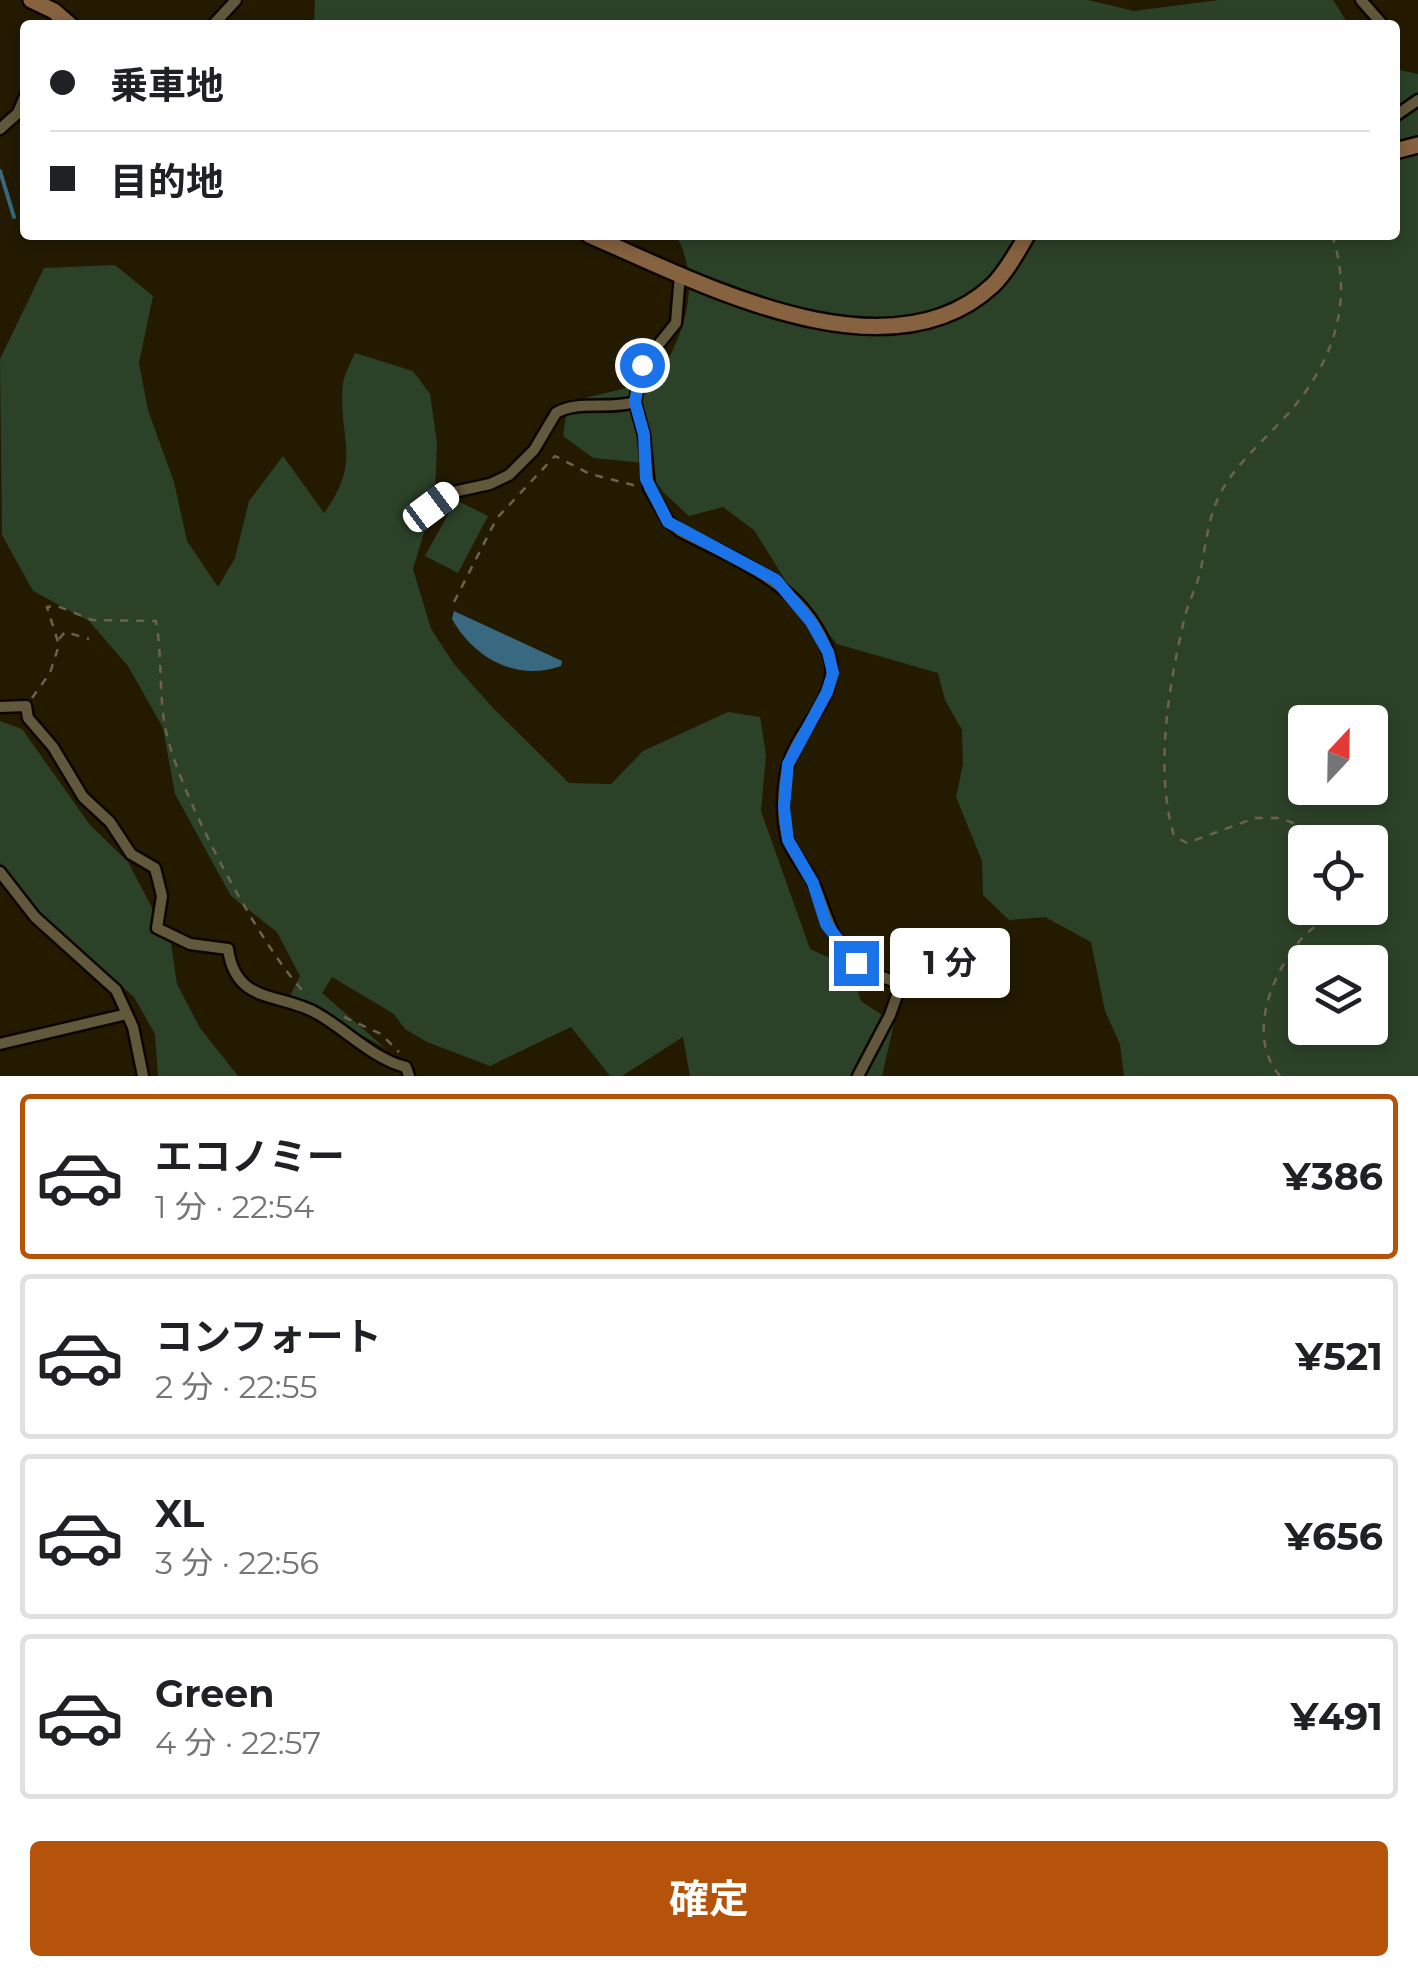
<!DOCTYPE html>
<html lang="ja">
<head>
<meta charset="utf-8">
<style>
  body { margin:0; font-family:Montserrat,"Noto Sans JP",sans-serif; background:#f2f2f2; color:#202124; height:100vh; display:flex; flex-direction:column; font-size:38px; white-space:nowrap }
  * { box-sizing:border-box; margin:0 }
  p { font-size:32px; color:#757577 }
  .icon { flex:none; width:55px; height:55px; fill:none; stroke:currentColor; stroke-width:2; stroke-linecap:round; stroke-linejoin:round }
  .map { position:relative; height:1076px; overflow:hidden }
  .drawer { display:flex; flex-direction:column; background:#fff; flex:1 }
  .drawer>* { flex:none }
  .hud { position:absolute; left:20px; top:20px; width:1380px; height:220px; border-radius:10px; box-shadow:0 5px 15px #0003; display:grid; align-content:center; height:220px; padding:0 30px; background:#fff }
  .needle { width:65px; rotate:22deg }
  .tools { position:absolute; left:1288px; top:705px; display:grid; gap:20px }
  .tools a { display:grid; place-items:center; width:100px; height:100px; border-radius:10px; background:#fff; box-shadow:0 5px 15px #0003; font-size:50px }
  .end { position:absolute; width:45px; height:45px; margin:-22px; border:12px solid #1a73e8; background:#fff; box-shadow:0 0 0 5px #fff }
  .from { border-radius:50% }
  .bubble { position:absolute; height:70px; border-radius:10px; background:#fff; box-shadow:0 5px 15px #0003; font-size:32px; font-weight:700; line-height:70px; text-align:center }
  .car { position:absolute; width:30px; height:60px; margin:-30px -15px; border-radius:12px; box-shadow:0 0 8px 2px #0007; background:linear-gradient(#fff 24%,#345 0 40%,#fff 0 76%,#345 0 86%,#fff 0) }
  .hud b { display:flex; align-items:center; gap:35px; height:95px; font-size:38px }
  .hud b+b { border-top:2px solid #e0e0e0 }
  .hud i { width:25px; height:25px; background:#202124 }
  ul { padding:18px 0 0; list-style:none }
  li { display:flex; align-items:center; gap:30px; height:165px; margin:0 20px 15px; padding:0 10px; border:5px solid #e0e0e0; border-radius:10px }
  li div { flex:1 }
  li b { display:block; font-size:38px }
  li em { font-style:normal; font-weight:700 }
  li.active { border-color:#b45309 }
  li>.icon { width:90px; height:90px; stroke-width:1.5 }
  .button { display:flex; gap:20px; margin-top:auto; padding:20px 30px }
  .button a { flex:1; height:115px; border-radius:10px; background:#b45309; color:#fff; font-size:40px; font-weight:700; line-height:115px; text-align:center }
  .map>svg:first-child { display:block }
  .green { fill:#2c4228; fill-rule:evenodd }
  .water { fill:#396881 }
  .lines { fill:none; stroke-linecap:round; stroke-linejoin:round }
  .stream { stroke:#396881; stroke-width:4 }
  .minor-casing { stroke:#0c0500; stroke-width:15 }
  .secondary-casing { stroke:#0c0500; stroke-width:20 }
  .path { stroke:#6b634d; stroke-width:2.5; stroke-dasharray:8 8; stroke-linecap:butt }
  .minor { stroke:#62583b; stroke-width:10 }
  .secondary { stroke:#866240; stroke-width:15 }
  .route { stroke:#1a73e8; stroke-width:12 }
</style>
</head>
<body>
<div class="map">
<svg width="1418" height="1076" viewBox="0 0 1418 1076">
  <rect width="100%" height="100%" fill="#231a00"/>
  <g class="green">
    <polygon points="315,0 1088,0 1134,11 1219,0 1333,0 1349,25 314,25"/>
    <path d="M1395,69L1418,74V1076H1124L1120,1044L1105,1011L1091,942L1045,917L1009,920L983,895L982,861L956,797L963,764L962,730L945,700L938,673L837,644L792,591L754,530L723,507L689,516L663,492L644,463L593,458L563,436L567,409L585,398L656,381C684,336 703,284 676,235H1395ZM1305,722H1370V788H1305ZM1305,842H1370V908H1305ZM1305,962H1370V1028H1305Z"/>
    <path d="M115,265L153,296L139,363L148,410L174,482L187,541L218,587L235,558L249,501L283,456L324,513C364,459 337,437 343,383C345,373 351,362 355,353L413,371L430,394L437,443L435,496L413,569L431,629L454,664L493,708L569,783L611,784L643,751L728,712L760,717L766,755L761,811L810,949L850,967L861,1001L894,1023L882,1076H690L683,1037L622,1076H610L571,1027L490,1066L427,1042L405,1029L394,1014L332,977L322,993L385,1048L290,996L300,976L277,932L231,896L175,794L163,728L128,666L89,621L33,591L2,535L0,359L44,268Z"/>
    <polygon points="456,500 488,516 458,573 425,556"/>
    <polygon points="0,721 22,729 90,825 128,862 171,944 177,984 200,1028 238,1076 158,1076 155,1034 134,997 45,918 0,863"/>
  </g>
  <path class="water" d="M454,611L562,661L561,666C516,682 474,658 452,619Z"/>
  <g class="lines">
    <polyline class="stream" points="0,171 14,217"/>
    <g class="minor-casing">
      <g id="minor">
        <polyline points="1361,0 1383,25"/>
        <polyline points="213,25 236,0"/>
        <polyline points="1395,116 1418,100"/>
        <polyline points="0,129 18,113 25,96"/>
        <path d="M680,274L676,323L642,365L635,402L644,435L649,488L668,521L680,531C739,562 805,584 829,654C843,695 798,727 788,765C782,786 781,820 788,841C793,855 805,867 812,880C826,909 829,937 853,960C866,972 885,978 901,984L890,1015L858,1076"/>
        <path d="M414,520L449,493L490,484L509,475L534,450L556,413C577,400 609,410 635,402"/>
        <path d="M0,707L26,706L28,718L53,747L83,797L110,822L131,854L155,868L162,896L157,928L190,944L228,949C236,1006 282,992 318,1014C346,1030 375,1060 406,1067L409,1076"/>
        <polyline points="0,872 35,917 116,990 133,1027 143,1076"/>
        <polyline points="0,1044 127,1014"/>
      </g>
    </g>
    <g class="secondary-casing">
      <g id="secondary">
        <polyline points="31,0 54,11 70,25"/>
        <polyline points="1395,151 1418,145"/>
        <path d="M589,235C696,281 887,384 993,285C1007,271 1017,252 1027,235"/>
      </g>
    </g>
    <g class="path">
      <path d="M1332,235C1355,303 1332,365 1286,416C1264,440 1237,463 1221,492C1208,517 1206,545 1200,573C1196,588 1189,601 1185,616C1169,684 1154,769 1174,836L1187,843L1255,818H1280L1343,842"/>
      <polyline points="454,602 497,518 555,456 590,474 637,486"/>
      <polyline points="59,639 65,632 89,639"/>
      <path d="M32,698L50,673L59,645L47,607L57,606L92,620L156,621C162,654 159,686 164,720C172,784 262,951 307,995"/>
      <polyline points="344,1017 381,1034 399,1052"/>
      <path d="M1280,1076C1246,1037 1271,974 1302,938C1312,927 1327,919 1339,908"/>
    </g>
    <use href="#minor" class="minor"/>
    <use href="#secondary" class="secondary"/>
  </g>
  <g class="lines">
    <polyline class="route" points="642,365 635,402 644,435 646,479 668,522 776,580 811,622 828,652 833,673 827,692 788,764 784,807 788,840 813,883 826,924 856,963"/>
  </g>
</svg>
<div class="tools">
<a><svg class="needle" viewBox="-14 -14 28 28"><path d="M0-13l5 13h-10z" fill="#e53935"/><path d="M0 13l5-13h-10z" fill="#757577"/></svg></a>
<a><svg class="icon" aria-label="locate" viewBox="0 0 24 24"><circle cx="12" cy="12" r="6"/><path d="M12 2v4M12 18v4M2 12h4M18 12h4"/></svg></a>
<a><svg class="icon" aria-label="layers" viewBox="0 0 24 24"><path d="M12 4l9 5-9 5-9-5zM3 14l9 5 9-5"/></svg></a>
</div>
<i class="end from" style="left:642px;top:365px"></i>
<i class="end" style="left:856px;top:963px"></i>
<div class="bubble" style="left:890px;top:928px;width:120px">1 分</div>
<i class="car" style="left:431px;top:507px;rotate:53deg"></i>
<div class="hud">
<b><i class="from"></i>乗車地</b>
<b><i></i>目的地</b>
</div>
</div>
<section class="drawer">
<ul>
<li class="active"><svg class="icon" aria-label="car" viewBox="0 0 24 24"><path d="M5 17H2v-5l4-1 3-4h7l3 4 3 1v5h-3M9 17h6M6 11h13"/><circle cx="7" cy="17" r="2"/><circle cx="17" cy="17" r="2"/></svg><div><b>エコノミー</b><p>1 分 · 22:54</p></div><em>¥386</em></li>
<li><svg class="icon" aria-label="car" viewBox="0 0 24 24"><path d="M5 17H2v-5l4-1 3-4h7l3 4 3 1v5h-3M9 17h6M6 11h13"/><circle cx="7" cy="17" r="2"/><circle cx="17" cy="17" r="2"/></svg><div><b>コンフォート</b><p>2 分 · 22:55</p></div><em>¥521</em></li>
<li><svg class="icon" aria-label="car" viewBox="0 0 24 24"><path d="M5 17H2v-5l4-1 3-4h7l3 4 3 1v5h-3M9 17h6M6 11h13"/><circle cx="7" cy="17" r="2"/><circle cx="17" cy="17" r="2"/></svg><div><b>XL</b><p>3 分 · 22:56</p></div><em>¥656</em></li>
<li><svg class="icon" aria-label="car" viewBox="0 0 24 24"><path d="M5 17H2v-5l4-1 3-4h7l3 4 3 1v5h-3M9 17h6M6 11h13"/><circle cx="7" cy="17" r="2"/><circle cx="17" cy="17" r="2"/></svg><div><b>Green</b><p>4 分 · 22:57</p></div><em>¥491</em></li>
</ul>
<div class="button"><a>確定</a></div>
</section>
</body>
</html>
